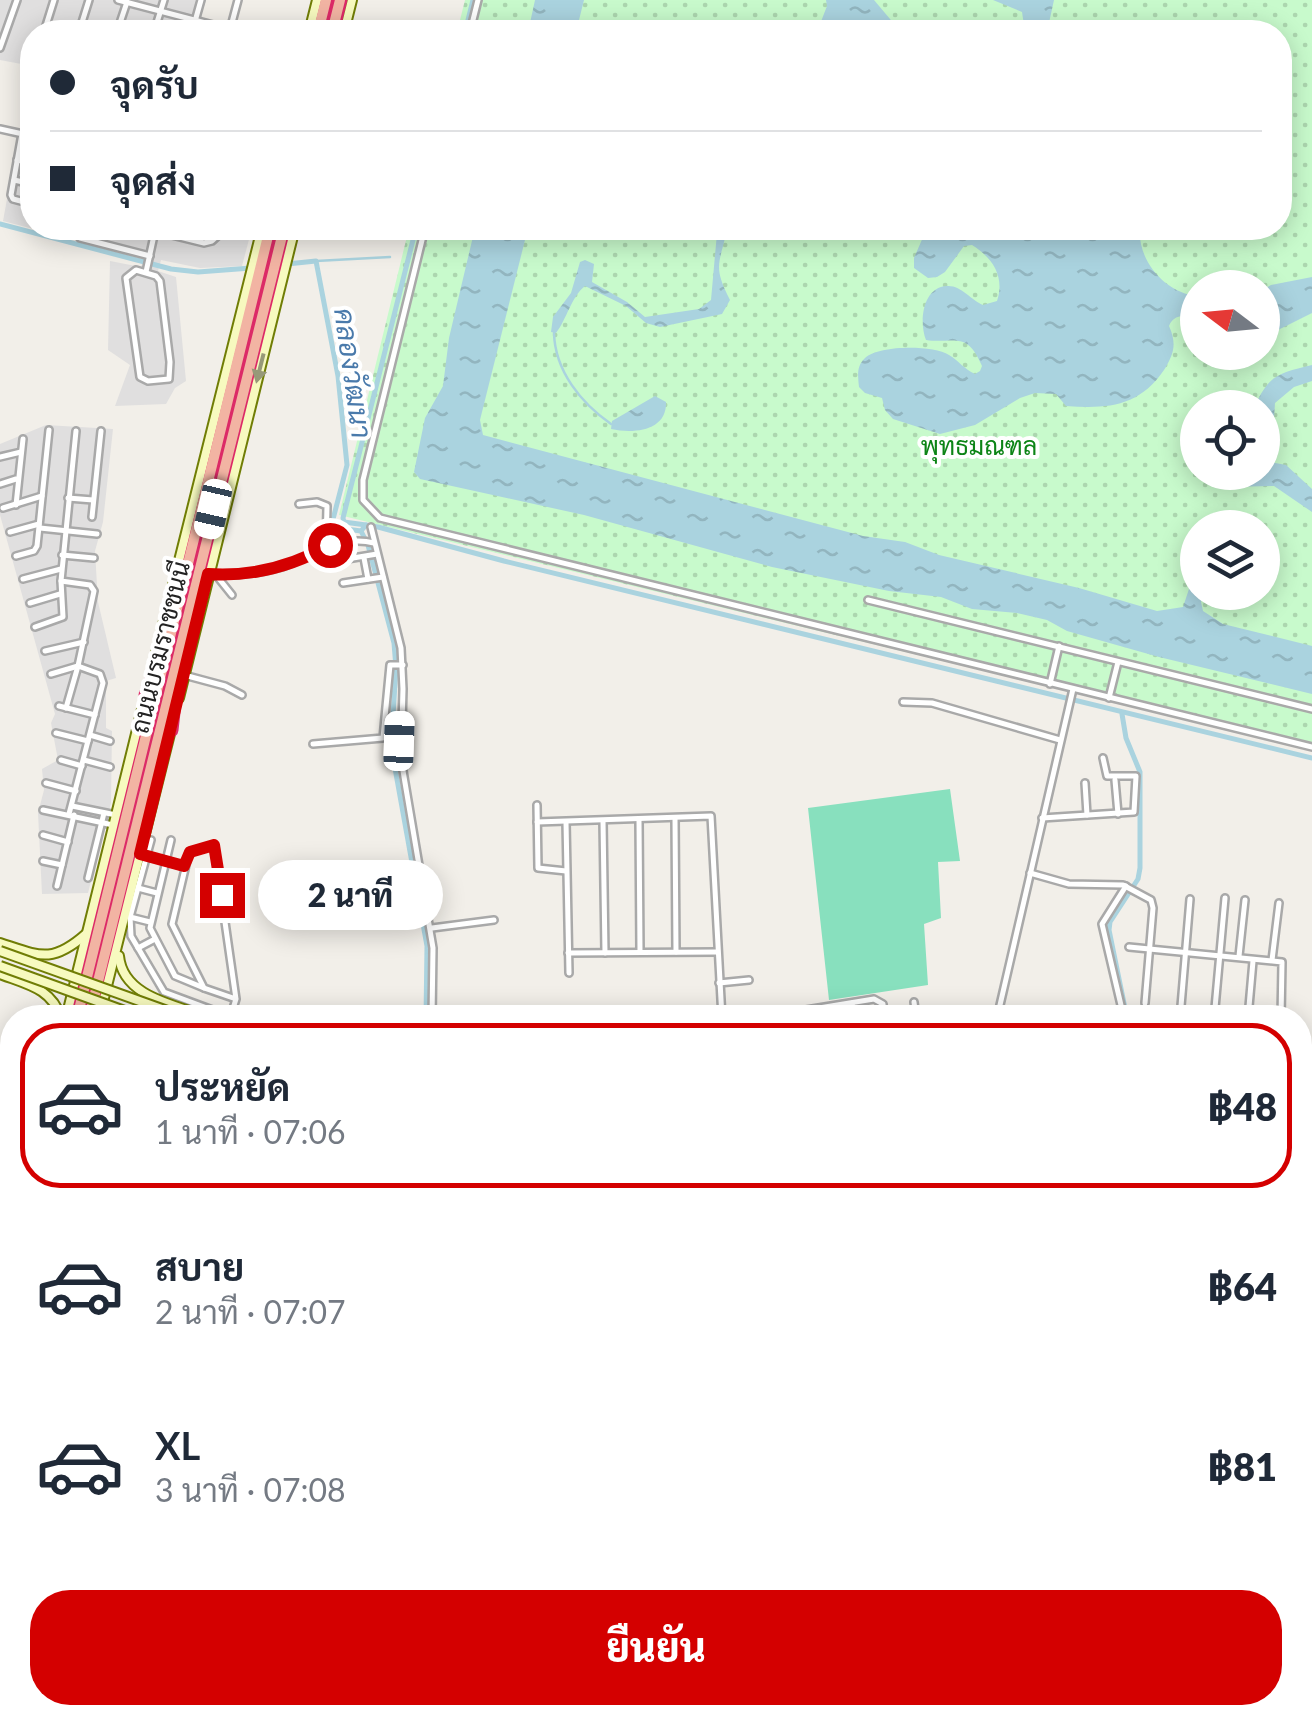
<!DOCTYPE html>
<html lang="th">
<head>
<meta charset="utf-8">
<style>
  body { margin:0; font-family:Lato,Sarabun,sans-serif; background:#f2f2f3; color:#1f2937; height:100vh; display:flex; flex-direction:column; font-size:38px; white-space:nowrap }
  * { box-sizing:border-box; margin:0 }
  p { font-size:32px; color:#747a83 }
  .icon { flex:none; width:55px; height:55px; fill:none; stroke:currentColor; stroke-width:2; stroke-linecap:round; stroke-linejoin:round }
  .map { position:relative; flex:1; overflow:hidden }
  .drawer { position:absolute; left:0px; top:1005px; width:1312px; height:720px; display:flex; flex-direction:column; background:#fff; border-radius:40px 40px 0 0; box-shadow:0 5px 25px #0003 }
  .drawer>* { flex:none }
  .guide { position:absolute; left:20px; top:20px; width:1272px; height:220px; border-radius:40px; box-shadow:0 5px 25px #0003; display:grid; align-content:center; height:220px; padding:0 30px; background:#fff }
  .needle { width:65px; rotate:286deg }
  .controls { position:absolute; left:1180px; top:270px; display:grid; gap:20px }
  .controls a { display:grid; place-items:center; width:100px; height:100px; border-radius:50%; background:#fff; box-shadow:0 5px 25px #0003; font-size:50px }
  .end { position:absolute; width:45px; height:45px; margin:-22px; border:12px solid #d40000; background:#fff; box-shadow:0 0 0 5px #fff }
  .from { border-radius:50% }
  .bubble { position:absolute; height:70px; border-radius:35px; background:#fff; box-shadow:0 5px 25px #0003; font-size:32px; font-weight:800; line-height:70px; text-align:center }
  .car { position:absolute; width:30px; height:60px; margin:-30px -15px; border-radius:12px; box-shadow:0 0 8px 2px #0007; background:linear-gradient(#fff 24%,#345 0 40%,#fff 0 76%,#345 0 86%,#fff 0) }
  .guide b { display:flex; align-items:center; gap:35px; height:95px; font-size:38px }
  .guide b+b { border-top:2px solid #e0e1e3 }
  .guide i { width:25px; height:25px; background:#1f2937 }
  ul { padding:18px 0 0; list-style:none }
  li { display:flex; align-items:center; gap:30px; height:165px; margin:0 20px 15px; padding:0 10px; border:5px solid transparent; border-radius:40px }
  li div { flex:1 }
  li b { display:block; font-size:38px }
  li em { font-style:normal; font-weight:800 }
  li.current { border-color:#d40000 }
  li>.icon { width:90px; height:90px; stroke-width:1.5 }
  .primary-button { display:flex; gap:20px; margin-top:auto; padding:20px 30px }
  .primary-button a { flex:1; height:115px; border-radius:40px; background:#d40000; color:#fff; font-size:40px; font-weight:800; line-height:115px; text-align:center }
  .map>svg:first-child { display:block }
  .residential { fill:#e0dfdf }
  .park { fill:url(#park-dots); fill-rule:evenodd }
  .pitch { fill:#88e0be }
  .water { fill:url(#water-ripples) }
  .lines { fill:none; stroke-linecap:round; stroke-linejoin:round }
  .stream { stroke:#aad3df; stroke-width:2.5 }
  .canal { stroke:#aad3df; stroke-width:5 }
  .minor-casing { stroke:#a9a9a9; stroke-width:10 }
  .secondary-casing { stroke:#707d05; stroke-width:12 }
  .trunk-casing { stroke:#dc2a67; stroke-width:15 }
  .minor { stroke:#fff; stroke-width:5 }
  .secondary { stroke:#f7fabf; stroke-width:8 }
  .trunk { stroke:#f2b4a3; stroke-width:10 }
  .secondary-bridge-casing { stroke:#707d05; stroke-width:12; stroke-linecap:butt }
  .secondary-bridge { stroke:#f7fabf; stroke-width:8 }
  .oneway { fill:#979978 }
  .route { stroke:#d40000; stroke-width:12 }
  .labels { text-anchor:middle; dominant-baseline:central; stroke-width:8; stroke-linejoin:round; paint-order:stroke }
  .park-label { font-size:25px; fill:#0c8416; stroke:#fff }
  .street-label { font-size:25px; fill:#222; stroke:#fff }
  .water-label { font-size:28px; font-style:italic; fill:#4a7aab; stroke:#fff }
</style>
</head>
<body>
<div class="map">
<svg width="1312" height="1725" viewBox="0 0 1312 1725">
  <defs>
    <pattern id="park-dots" width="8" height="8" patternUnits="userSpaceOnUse" patternTransform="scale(2.5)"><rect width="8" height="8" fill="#c8facc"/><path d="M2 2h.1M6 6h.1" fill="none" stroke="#acd6af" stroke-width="1.8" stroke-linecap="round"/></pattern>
    <pattern id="water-ripples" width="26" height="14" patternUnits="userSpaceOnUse" patternTransform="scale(2.5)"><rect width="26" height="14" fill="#aad3df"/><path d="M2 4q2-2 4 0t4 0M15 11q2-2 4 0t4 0" fill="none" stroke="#92b5bf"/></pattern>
  </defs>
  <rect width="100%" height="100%" fill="#f2efe9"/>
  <g class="residential">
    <polygon points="0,0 206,0 196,32 32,32 32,66 0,60"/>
    <polygon points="17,144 32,147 32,228 252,228 242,266 200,268 161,260 158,271 176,277 186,381 175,388 166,404 115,406 130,365 108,350 110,261 141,267 144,258 3,221"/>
    <polygon points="46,425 113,429 103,522 95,551 98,602 116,678 106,681 106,728 112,731 111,803 88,893 42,894 38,813 44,790 42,769 58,760 51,723 55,714 0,515 0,444"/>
    <polygon points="248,1713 440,1713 415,1725 250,1725"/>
    <polygon points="960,1713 1090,1713 1091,1725 961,1725"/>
  </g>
  <path class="park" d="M465,0H1312V750L339,515L409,228H1280V32H457ZM1198,288H1262V352H1198ZM1198,408H1262V472H1198ZM1198,528H1262V592H1198Z"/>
  <polygon class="pitch" points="950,789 960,861 938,862 941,918 924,924 928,985 829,1000 808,808"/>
  <g class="water">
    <polygon points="535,0 584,0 576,32 528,32"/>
    <polygon points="826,0 874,0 901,32 817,32 827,6"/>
    <polygon points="993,0 1054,0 1047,32 1025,32 1022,12"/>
    <polygon points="475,228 528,228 480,420 483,435 863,536 905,542 939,555 1079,588 1157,611 1183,607 1189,589 1184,574 1197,554 1198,592 1203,593 1201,602 1203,611 1223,624 1312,646 1312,694 1159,657 1067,631 1047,620 1017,613 972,609 941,597 889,591 772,567 584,515 420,479 414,472 425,418 443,386 449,338"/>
    <path d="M710,228H731L727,229C720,264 712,265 730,300L722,314L660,327L646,323L626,306L585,286C571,297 567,319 556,333L551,332L553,317L571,293L580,262L585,260L594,264L592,282L627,302L645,317L699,309L711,300L717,233Z"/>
    <path d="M927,228H1140C1137,260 1165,293 1197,296V316C1186,316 1174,313 1169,326C1177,344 1174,354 1164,370C1139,407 1107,409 1066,406L1056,394L1035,393L1020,398L975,425L940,434L893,419L885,410L882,398L865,393L859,387C858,377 856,366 865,358C879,345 933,345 949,355C959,361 964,369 975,374L980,371L982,366C967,330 954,344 926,340C919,323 922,287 947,286C961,285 971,300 983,305L997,301C1005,277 993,258 972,245L964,246L945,272L937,277L928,278L914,268V258Z"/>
    <polygon points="1312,277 1312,313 1270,334 1263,333 1264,289 1271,285"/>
    <path d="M1312,365V381L1294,387L1275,403L1274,419L1267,435L1263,436L1262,408L1255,406C1269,374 1280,373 1312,365Z"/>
    <path d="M655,396L666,402C667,431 634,434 611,429L612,421Z"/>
    <polygon points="1265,461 1286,465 1312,489 1312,512 1274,486 1229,487 1211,473 1232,475 1262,472"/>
  </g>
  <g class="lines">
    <g class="stream">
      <polyline points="316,261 390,257"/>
      <path d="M554,333C555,371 581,403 611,424"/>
    </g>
    <g class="canal">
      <polyline points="465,32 473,0"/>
      <polyline points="0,224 171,269 198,272 251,268"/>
      <polyline points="287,264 316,261 338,376 347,465 331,527 361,531 368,545 394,643 396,668 391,746 427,946 426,1018"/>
      <polyline points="366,525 344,522 343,518 416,228"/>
      <polyline points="361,531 366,525 378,527 504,561 1312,758"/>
      <polyline points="1122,714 1126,738 1140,772 1140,868 1138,879 1110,922 1109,930 1127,1018"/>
      <polyline points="1300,1417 1312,1421"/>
      <polyline points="528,1712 533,1725"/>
      <polyline points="1214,1725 1215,1712"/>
    </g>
    <g class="minor-casing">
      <g id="minor">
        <polyline points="118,0 240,32"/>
        <polyline points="230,30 238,0"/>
        <polyline points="44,32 54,0"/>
        <polyline points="79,32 89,0"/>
        <polyline points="117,32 127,2"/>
        <polyline points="154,32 164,0"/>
        <polyline points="192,32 201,0"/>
        <polyline points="470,32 478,0"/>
        <polyline points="0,48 17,0"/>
        <polyline points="0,129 32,136"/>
        <polyline points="22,134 11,195 13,199 32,204"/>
        <polyline points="17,160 32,163"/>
        <polyline points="14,180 32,184"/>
        <polyline points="79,228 80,238 150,256"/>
        <polyline points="143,228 204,243 212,241 224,230"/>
        <polyline points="234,228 260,234"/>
        <polyline points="425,228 363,480 363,500 380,518 1312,747"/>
        <polygon points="136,270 156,276 160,281 170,362 169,379 148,381 140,377 126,278"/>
        <polyline points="146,272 155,231"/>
        <polyline points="0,457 21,452"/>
        <polyline points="0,484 16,479"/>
        <polyline points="68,498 93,500"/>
        <polyline points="299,504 317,502 327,506 326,547"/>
        <polyline points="16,505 23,439"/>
        <polyline points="3,508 42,496"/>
        <polyline points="92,517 101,431"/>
        <polyline points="371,527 401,648 403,689 401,759 433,948 432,1018"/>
        <polyline points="40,528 97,534"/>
        <polyline points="10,532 39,524"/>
        <polyline points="62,555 94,558"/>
        <polyline points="16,556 34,551 37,546 49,430"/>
        <polyline points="364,558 368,579"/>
        <polyline points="347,559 377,554"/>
        <path d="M209,575C233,576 259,574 282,567C312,556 340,534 374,543"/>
        <polyline points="216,575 232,595"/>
        <polyline points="23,579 61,569"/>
        <polyline points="343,583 383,577"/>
        <polyline points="868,600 1312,709"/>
        <polyline points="30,603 60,594"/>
        <polyline points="35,627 63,617 61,581"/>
        <polyline points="45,651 84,642"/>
        <polyline points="51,674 78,666"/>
        <polyline points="184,675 225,686 242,695"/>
        <polyline points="1050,684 1059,646"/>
        <polyline points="1109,698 1118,662"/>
        <polyline points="903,702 932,703 1060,740"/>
        <polyline points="59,706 95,715"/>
        <polyline points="66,708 78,666"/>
        <polyline points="56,733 88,741"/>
        <polyline points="90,735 110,741"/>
        <polyline points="313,744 383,738 390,665 403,665"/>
        <polyline points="61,760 82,766"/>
        <polyline points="84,760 110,767"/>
        <polyline points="1115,780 1118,814"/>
        <polyline points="46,783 76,791"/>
        <polyline points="1085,783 1087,815"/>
        <polyline points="537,805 538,868 566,871"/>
        <polyline points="72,806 116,815"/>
        <polyline points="43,810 113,825"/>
        <polyline points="69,814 103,683 100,674 78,666 94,591 90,585 61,581 76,431"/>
        <polyline points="675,818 676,952"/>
        <polyline points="1042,818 1134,812 1136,776 1107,776 1103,758"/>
        <polyline points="639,820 640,952"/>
        <polyline points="603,821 605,953"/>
        <polyline points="537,822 711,816 722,1018"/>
        <polyline points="566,822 569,973"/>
        <polyline points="43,835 68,842"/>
        <polyline points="151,840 130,917 131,936 164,992 234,1018"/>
        <polyline points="171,840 150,928 175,976 204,988"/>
        <polyline points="144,855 185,867"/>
        <polyline points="43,861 62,865"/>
        <polyline points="1030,873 1069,884 1123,885 1151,900 1153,908 1145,1003"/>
        <polyline points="88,878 104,813"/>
        <polyline points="57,886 74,815"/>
        <polyline points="138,888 157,893"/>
        <polyline points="130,917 150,922"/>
        <polyline points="432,928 494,920"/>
        <polyline points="1129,947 1282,962 1281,1018"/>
        <polyline points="138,948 155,939"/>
        <polyline points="568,953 717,952"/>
        <polyline points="1239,956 1245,900"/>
        <polyline points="1272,960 1279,903"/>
        <polyline points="719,983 749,980"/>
        <polyline points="914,1002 916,1018"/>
        <polyline points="852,1003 854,1018"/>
        <polyline points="1181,1006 1190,899"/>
        <polyline points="1215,1008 1225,898"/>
        <polyline points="230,1018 236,999 214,845 189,852 172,924 204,988 236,999"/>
        <polyline points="742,1018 755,1018"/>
        <polyline points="757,1018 874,999 883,1004 884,1018"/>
        <polyline points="997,1018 1073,689"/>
        <polyline points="1124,1018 1102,924 1126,886"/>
        <polyline points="1248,1018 1253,961"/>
        <polyline points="1300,1077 1312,1079"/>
        <polyline points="1300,1176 1307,1087"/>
        <polyline points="1300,1277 1310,1329"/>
        <polyline points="1300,1337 1300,1354"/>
        <polyline points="1300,1366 1312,1371"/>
        <polyline points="1300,1394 1312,1398"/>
        <polyline points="0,1519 12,1518"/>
        <polyline points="0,1601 12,1598"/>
        <polyline points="264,1712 268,1725"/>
        <polyline points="294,1712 297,1725"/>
        <polyline points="330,1712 334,1725"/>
        <polyline points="363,1712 368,1725"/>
        <polyline points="536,1712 542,1725"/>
        <polyline points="650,1712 653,1725"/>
        <polyline points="678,1712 681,1725"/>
        <polyline points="706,1712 709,1725"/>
        <polyline points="733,1712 737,1725"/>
        <polyline points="760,1712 764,1725"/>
        <polyline points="1008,1712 1010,1718 1014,1712"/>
        <polyline points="1050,1712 1051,1725"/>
        <polyline points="951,1714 984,1712"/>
        <polyline points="1086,1717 1086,1725"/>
        <polyline points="951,1719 1008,1717"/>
        <polyline points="374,1725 402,1712"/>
        <polyline points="1207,1725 1207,1712"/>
      </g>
    </g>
    <g class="secondary-casing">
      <g id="secondary">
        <polyline points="309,32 317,0"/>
        <polyline points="344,32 352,0"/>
        <polyline points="153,665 262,228"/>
        <polyline points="179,698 295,228"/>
        <path d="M0,943C40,956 52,964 86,934"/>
        <path d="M119,956C123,998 177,1005 210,1018"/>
        <path d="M0,974C26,984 52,988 61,1018"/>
        <polyline points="66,1018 146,693"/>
        <polyline points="99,1018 172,726"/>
        <polyline points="0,1286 12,1235"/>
        <polyline points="1300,1406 1312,1410"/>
        <polyline points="0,1422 12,1372"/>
        <polyline points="1300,1427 1312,1431"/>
      </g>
    </g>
    <g class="trunk-casing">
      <g id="trunk">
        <polyline points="318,32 326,0"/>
        <polyline points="332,32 340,0"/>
        <polyline points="146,695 162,654"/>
        <polyline points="171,730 176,686"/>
        <polyline points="77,1018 270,228"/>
        <polyline points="89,1018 284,228"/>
        <polyline points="0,1331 12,1281"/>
        <polyline points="0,1380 12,1329"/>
      </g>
    </g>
    <use href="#minor" class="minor"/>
    <use href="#secondary" class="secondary"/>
    <use href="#trunk" class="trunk"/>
    <g class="secondary-bridge-casing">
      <g id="secondary-bridge">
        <polyline points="0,951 187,1018"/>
        <polyline points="0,966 144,1018"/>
      </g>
    </g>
    <use href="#secondary-bridge" class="secondary-bridge"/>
  </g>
  <defs><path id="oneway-solid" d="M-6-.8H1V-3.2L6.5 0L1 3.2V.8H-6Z" transform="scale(2.5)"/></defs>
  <use class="oneway" href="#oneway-solid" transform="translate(260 368) rotate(104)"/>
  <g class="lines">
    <path class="route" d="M222,895L214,845L190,852L184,866L140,854L208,574C252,577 293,566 330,545"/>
  </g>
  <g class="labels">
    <g class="park-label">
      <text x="979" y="445">พุทธมณฑล</text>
    </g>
    <g class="street-label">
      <text transform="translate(159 647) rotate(-76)">ถนนบรมราชชนนี</text>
    </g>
    <g class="water-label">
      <text transform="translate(354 373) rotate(82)">คลองวัฒนา</text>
    </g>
  </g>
</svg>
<div class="controls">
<a><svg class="needle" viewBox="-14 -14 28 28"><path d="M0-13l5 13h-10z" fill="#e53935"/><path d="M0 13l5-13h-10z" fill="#747a83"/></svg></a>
<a><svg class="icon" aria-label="locate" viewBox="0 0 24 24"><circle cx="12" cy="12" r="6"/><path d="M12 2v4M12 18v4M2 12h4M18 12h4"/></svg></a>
<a><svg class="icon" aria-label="layers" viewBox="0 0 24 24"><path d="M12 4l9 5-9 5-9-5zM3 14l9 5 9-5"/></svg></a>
</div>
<i class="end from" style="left:330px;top:545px"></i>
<i class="end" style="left:222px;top:895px"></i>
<div class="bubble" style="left:258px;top:860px;width:185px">2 นาที</div>
<i class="car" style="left:213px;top:509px;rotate:193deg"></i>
<i class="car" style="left:399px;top:741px;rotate:2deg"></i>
<div class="guide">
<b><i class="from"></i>จุดรับ</b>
<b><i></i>จุดส่ง</b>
</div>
<section class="drawer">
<ul>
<li class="current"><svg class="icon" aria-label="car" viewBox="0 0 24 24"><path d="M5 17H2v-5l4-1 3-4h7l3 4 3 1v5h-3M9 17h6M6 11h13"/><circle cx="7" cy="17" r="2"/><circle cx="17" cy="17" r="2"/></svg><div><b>ประหยัด</b><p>1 นาที · 07:06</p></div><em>฿48</em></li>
<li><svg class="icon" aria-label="car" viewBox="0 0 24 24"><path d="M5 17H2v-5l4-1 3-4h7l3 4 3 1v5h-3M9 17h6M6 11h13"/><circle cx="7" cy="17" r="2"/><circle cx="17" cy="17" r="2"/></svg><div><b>สบาย</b><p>2 นาที · 07:07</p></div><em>฿64</em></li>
<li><svg class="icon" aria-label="car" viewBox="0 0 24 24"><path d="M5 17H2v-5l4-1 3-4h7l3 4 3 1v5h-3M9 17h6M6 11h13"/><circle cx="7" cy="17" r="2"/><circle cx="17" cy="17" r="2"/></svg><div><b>XL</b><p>3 นาที · 07:08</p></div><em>฿81</em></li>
</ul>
<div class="primary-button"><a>ยืนยัน</a></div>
</section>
</div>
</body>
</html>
